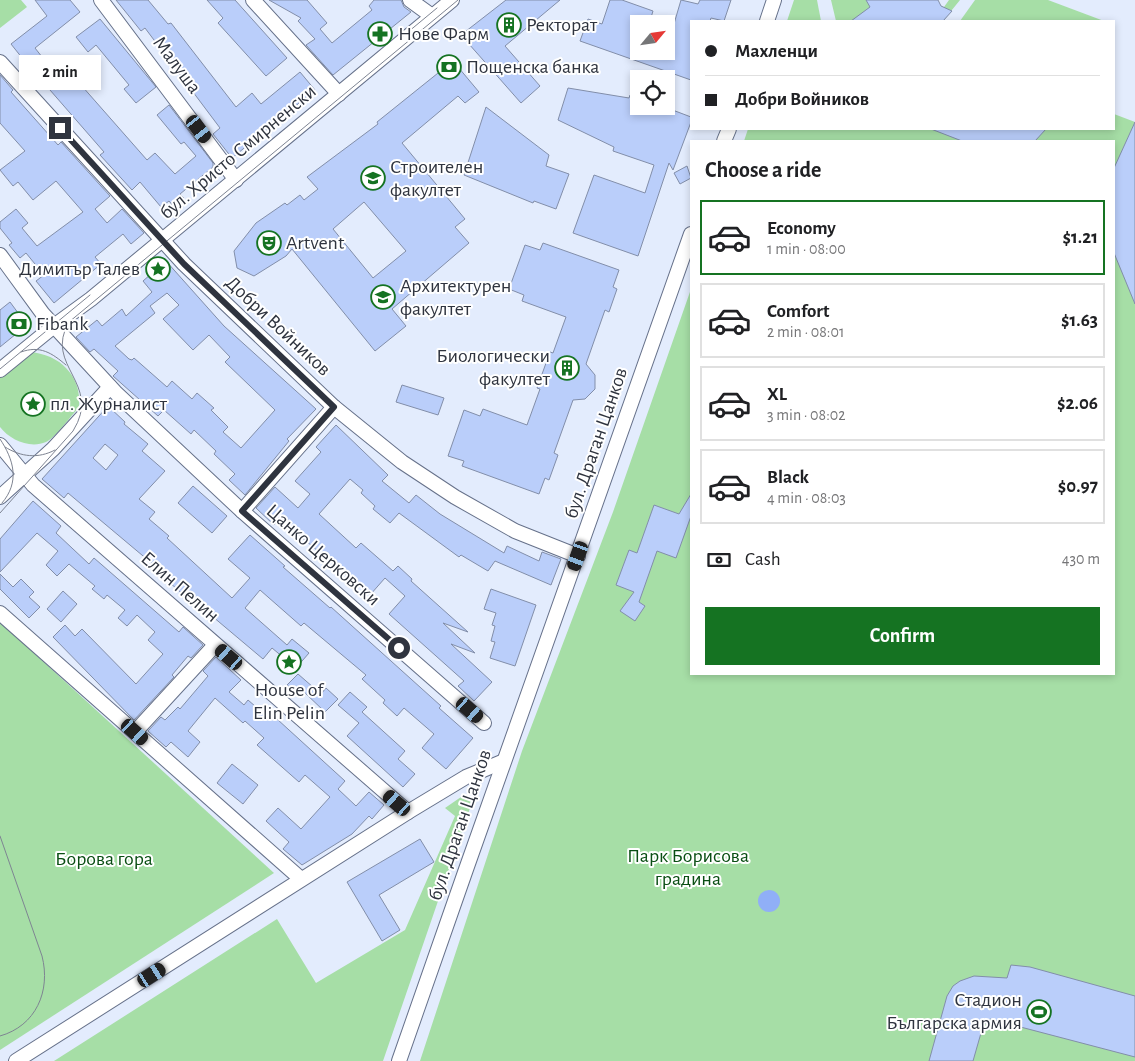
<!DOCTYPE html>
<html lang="en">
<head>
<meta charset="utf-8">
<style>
  body { margin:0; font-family:"Alegreya Sans",sans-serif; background:#f6f6f6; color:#202124; height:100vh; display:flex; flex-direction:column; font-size:19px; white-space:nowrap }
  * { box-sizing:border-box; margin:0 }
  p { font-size:16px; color:#757577 }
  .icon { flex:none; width:28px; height:28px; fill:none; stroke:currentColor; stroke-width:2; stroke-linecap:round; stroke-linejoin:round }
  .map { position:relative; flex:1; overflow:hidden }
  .drawer { position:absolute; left:690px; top:140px; width:425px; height:535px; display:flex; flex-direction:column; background:#fff; border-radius:0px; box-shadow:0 2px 8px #0003 }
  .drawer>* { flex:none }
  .top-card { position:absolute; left:690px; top:20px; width:425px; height:110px; border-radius:0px; box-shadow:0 2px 8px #0003; display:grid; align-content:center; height:110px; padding:0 15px; background:#fff }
  .needle { width:32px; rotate:61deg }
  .tools { position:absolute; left:630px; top:15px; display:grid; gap:10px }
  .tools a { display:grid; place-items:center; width:45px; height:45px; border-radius:0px; background:#fff; box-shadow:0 2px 8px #0003; font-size:25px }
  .end { position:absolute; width:22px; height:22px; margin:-11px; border:6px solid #2f343f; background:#fff; box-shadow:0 0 0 2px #fff }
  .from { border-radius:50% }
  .bubble { position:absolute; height:35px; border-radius:0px; background:#fff; box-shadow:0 2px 8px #0003; font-size:16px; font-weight:700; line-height:35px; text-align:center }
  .car { position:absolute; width:15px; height:30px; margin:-15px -8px; border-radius:6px; box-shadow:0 0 4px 1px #0007; background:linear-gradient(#222 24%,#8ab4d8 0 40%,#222 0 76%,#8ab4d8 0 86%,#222 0) }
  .top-card b { display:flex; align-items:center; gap:18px; height:48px; font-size:19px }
  .top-card b+b { border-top:1px solid #e0e0e0 }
  .top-card i { width:12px; height:12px; background:#202124 }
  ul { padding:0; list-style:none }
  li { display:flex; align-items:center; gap:15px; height:75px; margin:0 10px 8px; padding:0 5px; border:2px solid #e0e0e0; border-radius:0px }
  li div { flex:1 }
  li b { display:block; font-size:19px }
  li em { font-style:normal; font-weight:700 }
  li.active { border-color:#157322 }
  li>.icon { width:45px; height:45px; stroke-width:1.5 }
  h2 { padding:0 15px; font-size:22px; line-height:60px }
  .pay { display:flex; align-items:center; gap:12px; height:55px; padding:0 15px; font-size:19px }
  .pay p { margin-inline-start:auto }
  .button { display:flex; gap:10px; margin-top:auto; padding:10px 15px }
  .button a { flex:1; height:58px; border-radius:0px; background:#157322; color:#fff; font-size:20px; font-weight:700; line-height:58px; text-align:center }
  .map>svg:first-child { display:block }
  .green { fill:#a6dea6 }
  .water { fill:#90aff7 }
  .building { fill:#bacefa; stroke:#828ea9; fill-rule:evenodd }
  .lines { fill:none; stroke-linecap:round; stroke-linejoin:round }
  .minor-casing { stroke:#66718a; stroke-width:16 }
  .minor { stroke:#fff; stroke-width:14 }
  .tram { stroke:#7e8492; stroke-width:1 }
  .route { stroke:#2f343f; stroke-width:6 }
  .labels { text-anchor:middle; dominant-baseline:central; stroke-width:4; stroke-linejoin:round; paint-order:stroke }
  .poi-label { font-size:20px; fill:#2f343f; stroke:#fff; text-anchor:start }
  .street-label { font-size:20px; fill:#2f343f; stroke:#fff }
  .park-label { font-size:20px; fill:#094e13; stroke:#fff }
</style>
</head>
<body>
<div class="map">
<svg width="1135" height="1061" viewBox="0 0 1135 1061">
  <rect width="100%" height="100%" fill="#e3ecfd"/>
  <g class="green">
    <polygon points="0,0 21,0 27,7 0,28"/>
    <polygon points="794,0 817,0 821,21 787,21"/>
    <polygon points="831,0 904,0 944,7 949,0 960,0 943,21 933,21 928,18 926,21 904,21 907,19 900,19 902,21 836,21"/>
    <polygon points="975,0 1048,0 1104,21 960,21"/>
    <polygon points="1114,114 1135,122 1135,1061 420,1061 522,751 613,512 691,289 691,674 1114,674 1114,141 744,141 748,129 1114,129"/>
    <path d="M29,352C60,354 82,376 79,407C71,416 56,437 46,442C30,449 10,440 0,427V378Z"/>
    <polygon points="0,622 274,873 0,1050"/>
    <polygon points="461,797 471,799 470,808 383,1061 54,1061 277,919 316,983 405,930 455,816 445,808"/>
  </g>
  <circle class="water" cx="769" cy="901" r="11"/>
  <g class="building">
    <polygon points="35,0 70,0 80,12 35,48 64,85 74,77 147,160 155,153 175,174 196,156 184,142 181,144 157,115 169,105 213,163 213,167 180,194 184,198 174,207 169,201 161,207 140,182 132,190 100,155 104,152 43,82 42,83 11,44 47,16"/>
    <polygon points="116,0 148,0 168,24 171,23 236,107 252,93 261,104 300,72 315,90 232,158 213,134 220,128 145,28 141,31"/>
    <polygon points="207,0 235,0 287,58 266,76 218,23 223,18"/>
    <polygon points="269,0 307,0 327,23 320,29 332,43 372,10 369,6 374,0 401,0 404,7 411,12 333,75 306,45 315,39 298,21 301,18"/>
    <polygon points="506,0 560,0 505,46 540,86 521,103 461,35"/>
    <polygon points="610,0 622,0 653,11 649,24 639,24 639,51 666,51 681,0 698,4 700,0 731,0 724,21 711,18 710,21 691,21 691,80 580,41 588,19 602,24"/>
    <polygon points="866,0 938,0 941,6 952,11 943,21 851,21 870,7"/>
    <polygon points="100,19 156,87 136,103 124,89 129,85 96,45 88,52 76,37"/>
    <path d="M453,61L479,92L465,103L458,96L402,143L465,219L455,227L469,243L392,309L406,326L375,351L292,249L286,256L254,276L237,268L234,251L256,223L285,203L287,205L300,195L304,200L318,189L307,177L378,124L377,122ZM364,202L406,251L373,278L333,229Z"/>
    <polygon points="0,75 13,90 11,92 58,145 61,142 110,196 95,209 107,223 122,209 144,233 131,244 123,234 95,257 101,264 54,303 36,281 44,275 26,253 20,258 9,245 12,243 0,228 0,222 16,209 28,223 22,228 37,246 83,212 56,181 33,200 18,182 13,186 0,170 25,151 0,123"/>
    <polygon points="568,88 629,98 630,95 639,98 639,106 662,106 691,117 691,122 673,170 669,163 638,256 573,233 594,175 645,193 654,165 613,151 614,147 558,120"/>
    <polygon points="486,107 549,155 546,166 569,174 556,209 534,201 533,203 464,175"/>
    <polygon points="1135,122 1135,304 1114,253 1114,168"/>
    <polygon points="931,129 1046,129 1035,141 962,141"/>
    <polygon points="687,166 691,178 680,184 674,173"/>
    <polygon points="543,243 619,270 613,287 617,289 609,312 605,310 586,364 595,375 595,389 585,399 573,400 554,453 558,455 549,480 545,478 539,494 462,466 464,461 448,456 464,410 480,416 483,409 527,425 540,389 537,388 550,352 553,353 566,317 522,301 524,295 509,289 525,245 540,250"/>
    <path d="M166,261L224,326L316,409L287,439L289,441L245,495L229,480L235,474L214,454L216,451L194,430L191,434L164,410L158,416L113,376L118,371L94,349L90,352L76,337L97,320L102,326L122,309L126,316L152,292L143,281ZM167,293L179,305L163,319L193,350L209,335L230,357L225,362L275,410L241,448L223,432L228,427L211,410L214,408L197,393L192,399L172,381L167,387L134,358L132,360L129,359L115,346L155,313L150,306Z"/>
    <polygon points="10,302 27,325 0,347 0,310"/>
    <polygon points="402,385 444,398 438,415 396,402"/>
    <path d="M108,406L125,422L124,424L148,444L142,451L165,471L139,499L155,512L149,519L169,536L167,538L232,598L250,578L228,559L250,535L285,566L283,567L330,608L331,607L441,706L439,708L473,738L446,769L422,748L434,734L404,708L397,716L383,703L385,700L362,679L366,675L304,623L301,626L260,590L245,608L287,645L292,639L309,653L296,668L272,648L263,659L187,595L186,597L153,568L155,566L68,493L64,498L42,479ZM105,444L118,455L106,470L93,458Z"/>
    <polygon points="336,425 388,475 382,481 409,503 416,495 440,514 504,553 507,546 539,561 542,552 561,559 551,585 495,561 488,571 461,555 459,557 399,513 390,523 373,509 375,506 361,493 363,490 350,479 319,514 356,548 361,543 393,571 398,566 412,579 411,581 468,632 443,623 475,653 451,644 492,682 474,701 458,686 464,681 389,614 405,596 385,578 370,595 280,519 274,525 256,508 275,487 298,508 310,494 295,481 321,452 316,447"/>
    <polygon points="193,486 227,516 212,533 178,503"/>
    <polygon points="691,494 691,516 676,558 657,551 639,602 645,606 635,621 620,611 634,592 616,585 629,550 637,553 654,505 679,514"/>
    <polygon points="33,501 61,526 56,533 89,564 94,558 179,632 183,627 203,645 191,658 188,656 172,675 174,677 134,720 53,637 65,625 75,636 82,629 136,684 163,654 148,640 155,632 137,615 127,626 118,618 125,610 107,595 104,599 92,589 95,586 69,564 57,576 46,565 58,551 37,533 0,572 0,539"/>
    <polygon points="0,574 13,587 21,579 34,592 29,597 40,607 29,618 0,589"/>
    <polygon points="491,589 536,605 515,666 490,658 495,642 491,641 495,626 492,625 496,613 484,609"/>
    <polygon points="63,591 77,604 61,622 47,609"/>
    <polygon points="216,657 241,680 229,692 244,705 248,700 263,713 266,709 345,781 338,789 356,806 369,792 384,805 372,819 369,816 352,834 302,865 283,849 289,842 266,821 278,808 301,829 330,797 305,775 299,782 257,745 264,738 245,721 243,723 215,698 188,731 200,742 188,757 171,742 166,747 148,731 161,717 165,720 178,707 180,709 208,676 203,671"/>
    <polygon points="298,674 321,694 326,688 338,699 325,712 303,691 299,695 287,685"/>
    <polygon points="350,692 367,707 362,712 405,751 398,759 415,774 403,787 347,736 359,723 338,705"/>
    <polygon points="232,764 258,785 243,804 217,783"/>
    <polygon points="420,839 434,862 379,895 400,930 382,941 347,882"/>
    <polygon points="1011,965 1030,967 1135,996 1135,1057 990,1019 983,1026 973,1061 929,1061 947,996 953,986 960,981 974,976 1007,978"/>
  </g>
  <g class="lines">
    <g class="minor-casing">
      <g id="minor">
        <polyline points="101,0 236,180"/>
        <polyline points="253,0 339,94"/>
        <polyline points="410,0 432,16"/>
        <polyline points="767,21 774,0"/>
        <polyline points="0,62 184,264 334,407 402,462 455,497 515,531 578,556"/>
        <polyline points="724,141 729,129"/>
        <polyline points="0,255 43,314 115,392 242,511 484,723"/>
        <polyline points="0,370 54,326 91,299 452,0"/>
        <polyline points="0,445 33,485 408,812"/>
        <polyline points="0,497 53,449 110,387"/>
        <polyline points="242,511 334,407"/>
        <polyline points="0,613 301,879"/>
        <polyline points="135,732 215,645"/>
        <polyline points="16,1061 408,812 466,777 502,762"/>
        <path d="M399,1061C495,785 593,510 691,234"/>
      </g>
    </g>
    <use href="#minor" class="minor"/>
    <g class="tram">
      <polyline points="402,37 437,8"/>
      <path d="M21,352C40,345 52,353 66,365"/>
      <polyline points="0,369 90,295"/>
      <path d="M0,439C14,460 20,482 2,503"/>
      <path d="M5,447C21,457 38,459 55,450"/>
      <path d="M0,513L73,431C103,383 43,366 69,322L458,0"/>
      <path d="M0,836L42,956C51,991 36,1026 0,1036"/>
    </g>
  </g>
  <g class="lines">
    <polyline class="route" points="60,128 184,264 334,407 242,511 399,648"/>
  </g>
  <defs>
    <g id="building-ring" transform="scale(1.25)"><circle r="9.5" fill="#fff" stroke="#157322" stroke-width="1.5"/><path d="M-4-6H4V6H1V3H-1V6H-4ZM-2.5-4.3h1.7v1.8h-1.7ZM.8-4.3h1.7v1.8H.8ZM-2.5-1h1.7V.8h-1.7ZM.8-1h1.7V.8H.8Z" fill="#157322"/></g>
    <g id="pharmacy-ring" transform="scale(1.25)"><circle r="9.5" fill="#fff" stroke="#157322" stroke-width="1.5"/><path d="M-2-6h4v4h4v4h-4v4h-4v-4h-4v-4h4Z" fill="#157322"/></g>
    <g id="bank-ring" transform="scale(1.25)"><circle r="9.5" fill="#fff" stroke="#157322" stroke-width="1.5"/><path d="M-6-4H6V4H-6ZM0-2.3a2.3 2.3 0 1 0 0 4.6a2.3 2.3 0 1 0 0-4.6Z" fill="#157322"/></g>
    <g id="university-ring" transform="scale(1.25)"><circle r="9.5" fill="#fff" stroke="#157322" stroke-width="1.5"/><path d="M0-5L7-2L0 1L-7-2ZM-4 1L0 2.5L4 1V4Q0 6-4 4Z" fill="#157322"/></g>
    <g id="theatre-ring" transform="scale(1.25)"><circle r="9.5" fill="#fff" stroke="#157322" stroke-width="1.5"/><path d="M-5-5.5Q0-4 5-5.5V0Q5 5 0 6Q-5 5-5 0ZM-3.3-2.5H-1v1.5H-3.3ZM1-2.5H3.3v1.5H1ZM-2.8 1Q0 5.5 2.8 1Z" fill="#157322"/></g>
    <g id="sight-ring" transform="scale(1.25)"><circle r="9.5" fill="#fff" stroke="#157322" stroke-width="1.5"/><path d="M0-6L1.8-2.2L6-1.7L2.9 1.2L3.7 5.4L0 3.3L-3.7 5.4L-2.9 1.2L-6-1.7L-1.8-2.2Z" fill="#157322"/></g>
    <g id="stadium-ring" transform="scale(1.25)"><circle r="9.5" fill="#fff" stroke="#157322" stroke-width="1.5"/><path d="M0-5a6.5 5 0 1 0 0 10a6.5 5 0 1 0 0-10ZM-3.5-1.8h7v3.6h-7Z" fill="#157322"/></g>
  </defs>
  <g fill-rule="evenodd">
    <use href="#building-ring" x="509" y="25"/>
    <use href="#pharmacy-ring" x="380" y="34"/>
    <use href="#bank-ring" x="449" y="67"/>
    <use href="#university-ring" x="373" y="178"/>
    <use href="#theatre-ring" x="269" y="243"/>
    <use href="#sight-ring" x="158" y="269"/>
    <use href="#university-ring" x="383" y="297"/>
    <use href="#bank-ring" x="19" y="324"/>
    <use href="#building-ring" x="567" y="368"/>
    <use href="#sight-ring" x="33" y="404"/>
    <use href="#sight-ring" x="289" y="662"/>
    <use href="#stadium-ring" x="1039" y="1012"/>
  </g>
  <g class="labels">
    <g class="poi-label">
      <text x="526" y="25">Ректорат</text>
      <text x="398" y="34">Нове Фарм</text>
      <text x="466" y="67">Пощенска банка</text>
      <text x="390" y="167">Строителен<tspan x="390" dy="23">факултет</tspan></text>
      <text x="286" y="243">Artvent</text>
      <text x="140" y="269" text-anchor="end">Димитър Талев</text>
      <text x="400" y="286">Архитектурен<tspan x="400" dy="23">факултет</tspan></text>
      <text x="36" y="324">Fibank</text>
      <text x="550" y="356" text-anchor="end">Биологически<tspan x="550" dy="23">факултет</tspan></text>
      <text x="50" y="404">пл. Журналист</text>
      <text x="289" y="690" text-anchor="middle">House of<tspan x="289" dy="23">Elin Pelin</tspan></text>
      <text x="1022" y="1000" text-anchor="end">Стадион<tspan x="1022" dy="23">Българска армия</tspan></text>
    </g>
    <g class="street-label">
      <text transform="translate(177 65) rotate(53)">Малуша</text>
      <text transform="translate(238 152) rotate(-40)">бул. Христо Смирненски</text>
      <text transform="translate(278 326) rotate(43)">Добри Войников</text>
      <text transform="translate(596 443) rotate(-71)">бул. Драган Цанков</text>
      <text transform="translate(323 555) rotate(41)">Цанко Церковски</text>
      <text transform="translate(180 587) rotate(41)">Елин Пелин</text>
      <text transform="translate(460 825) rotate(-71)">бул. Драган Цанков</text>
    </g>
    <g class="park-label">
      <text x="688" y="856">Парк Борисова<tspan x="688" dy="23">градина</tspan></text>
      <text x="104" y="859">Борова гора</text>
    </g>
  </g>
</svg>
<div class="tools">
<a><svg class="needle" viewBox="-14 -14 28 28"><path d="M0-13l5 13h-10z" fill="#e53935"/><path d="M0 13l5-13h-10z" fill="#757577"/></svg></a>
<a><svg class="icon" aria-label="locate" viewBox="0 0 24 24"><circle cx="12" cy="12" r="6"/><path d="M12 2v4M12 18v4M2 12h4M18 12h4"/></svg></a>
</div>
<i class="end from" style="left:399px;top:648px"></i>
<i class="end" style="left:60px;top:128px"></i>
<div class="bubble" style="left:19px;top:55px;width:82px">2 min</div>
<i class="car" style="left:199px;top:129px;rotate:143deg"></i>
<i class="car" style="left:578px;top:556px;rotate:200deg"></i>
<i class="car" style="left:229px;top:657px;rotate:311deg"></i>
<i class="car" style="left:470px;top:710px;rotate:131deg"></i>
<i class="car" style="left:135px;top:732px;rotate:132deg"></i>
<i class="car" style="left:397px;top:803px;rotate:311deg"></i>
<i class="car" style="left:152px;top:975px;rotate:57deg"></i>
<div class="top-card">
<b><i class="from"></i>Махленци</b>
<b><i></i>Добри Войников</b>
</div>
<section class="drawer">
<h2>Choose a ride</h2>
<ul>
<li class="active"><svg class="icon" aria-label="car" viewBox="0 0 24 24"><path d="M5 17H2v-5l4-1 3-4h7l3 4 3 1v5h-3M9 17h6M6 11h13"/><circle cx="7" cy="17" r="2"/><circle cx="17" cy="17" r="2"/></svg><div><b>Economy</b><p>1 min · 08:00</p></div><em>$1.21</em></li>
<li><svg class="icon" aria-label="car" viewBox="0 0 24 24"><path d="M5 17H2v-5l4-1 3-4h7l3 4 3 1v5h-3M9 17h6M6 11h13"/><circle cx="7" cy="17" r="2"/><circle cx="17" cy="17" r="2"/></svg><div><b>Comfort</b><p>2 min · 08:01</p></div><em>$1.63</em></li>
<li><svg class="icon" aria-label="car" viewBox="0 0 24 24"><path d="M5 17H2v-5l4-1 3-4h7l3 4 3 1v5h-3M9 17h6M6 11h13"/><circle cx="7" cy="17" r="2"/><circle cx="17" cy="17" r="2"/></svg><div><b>XL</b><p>3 min · 08:02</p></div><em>$2.06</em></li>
<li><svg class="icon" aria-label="car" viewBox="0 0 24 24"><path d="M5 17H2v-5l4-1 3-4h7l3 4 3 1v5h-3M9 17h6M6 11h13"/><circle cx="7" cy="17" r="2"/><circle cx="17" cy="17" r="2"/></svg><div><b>Black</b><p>4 min · 08:03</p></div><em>$0.97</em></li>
</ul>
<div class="pay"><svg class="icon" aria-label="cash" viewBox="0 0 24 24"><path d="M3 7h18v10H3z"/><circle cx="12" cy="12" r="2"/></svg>Cash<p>430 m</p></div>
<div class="button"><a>Confirm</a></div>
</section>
</div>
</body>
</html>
